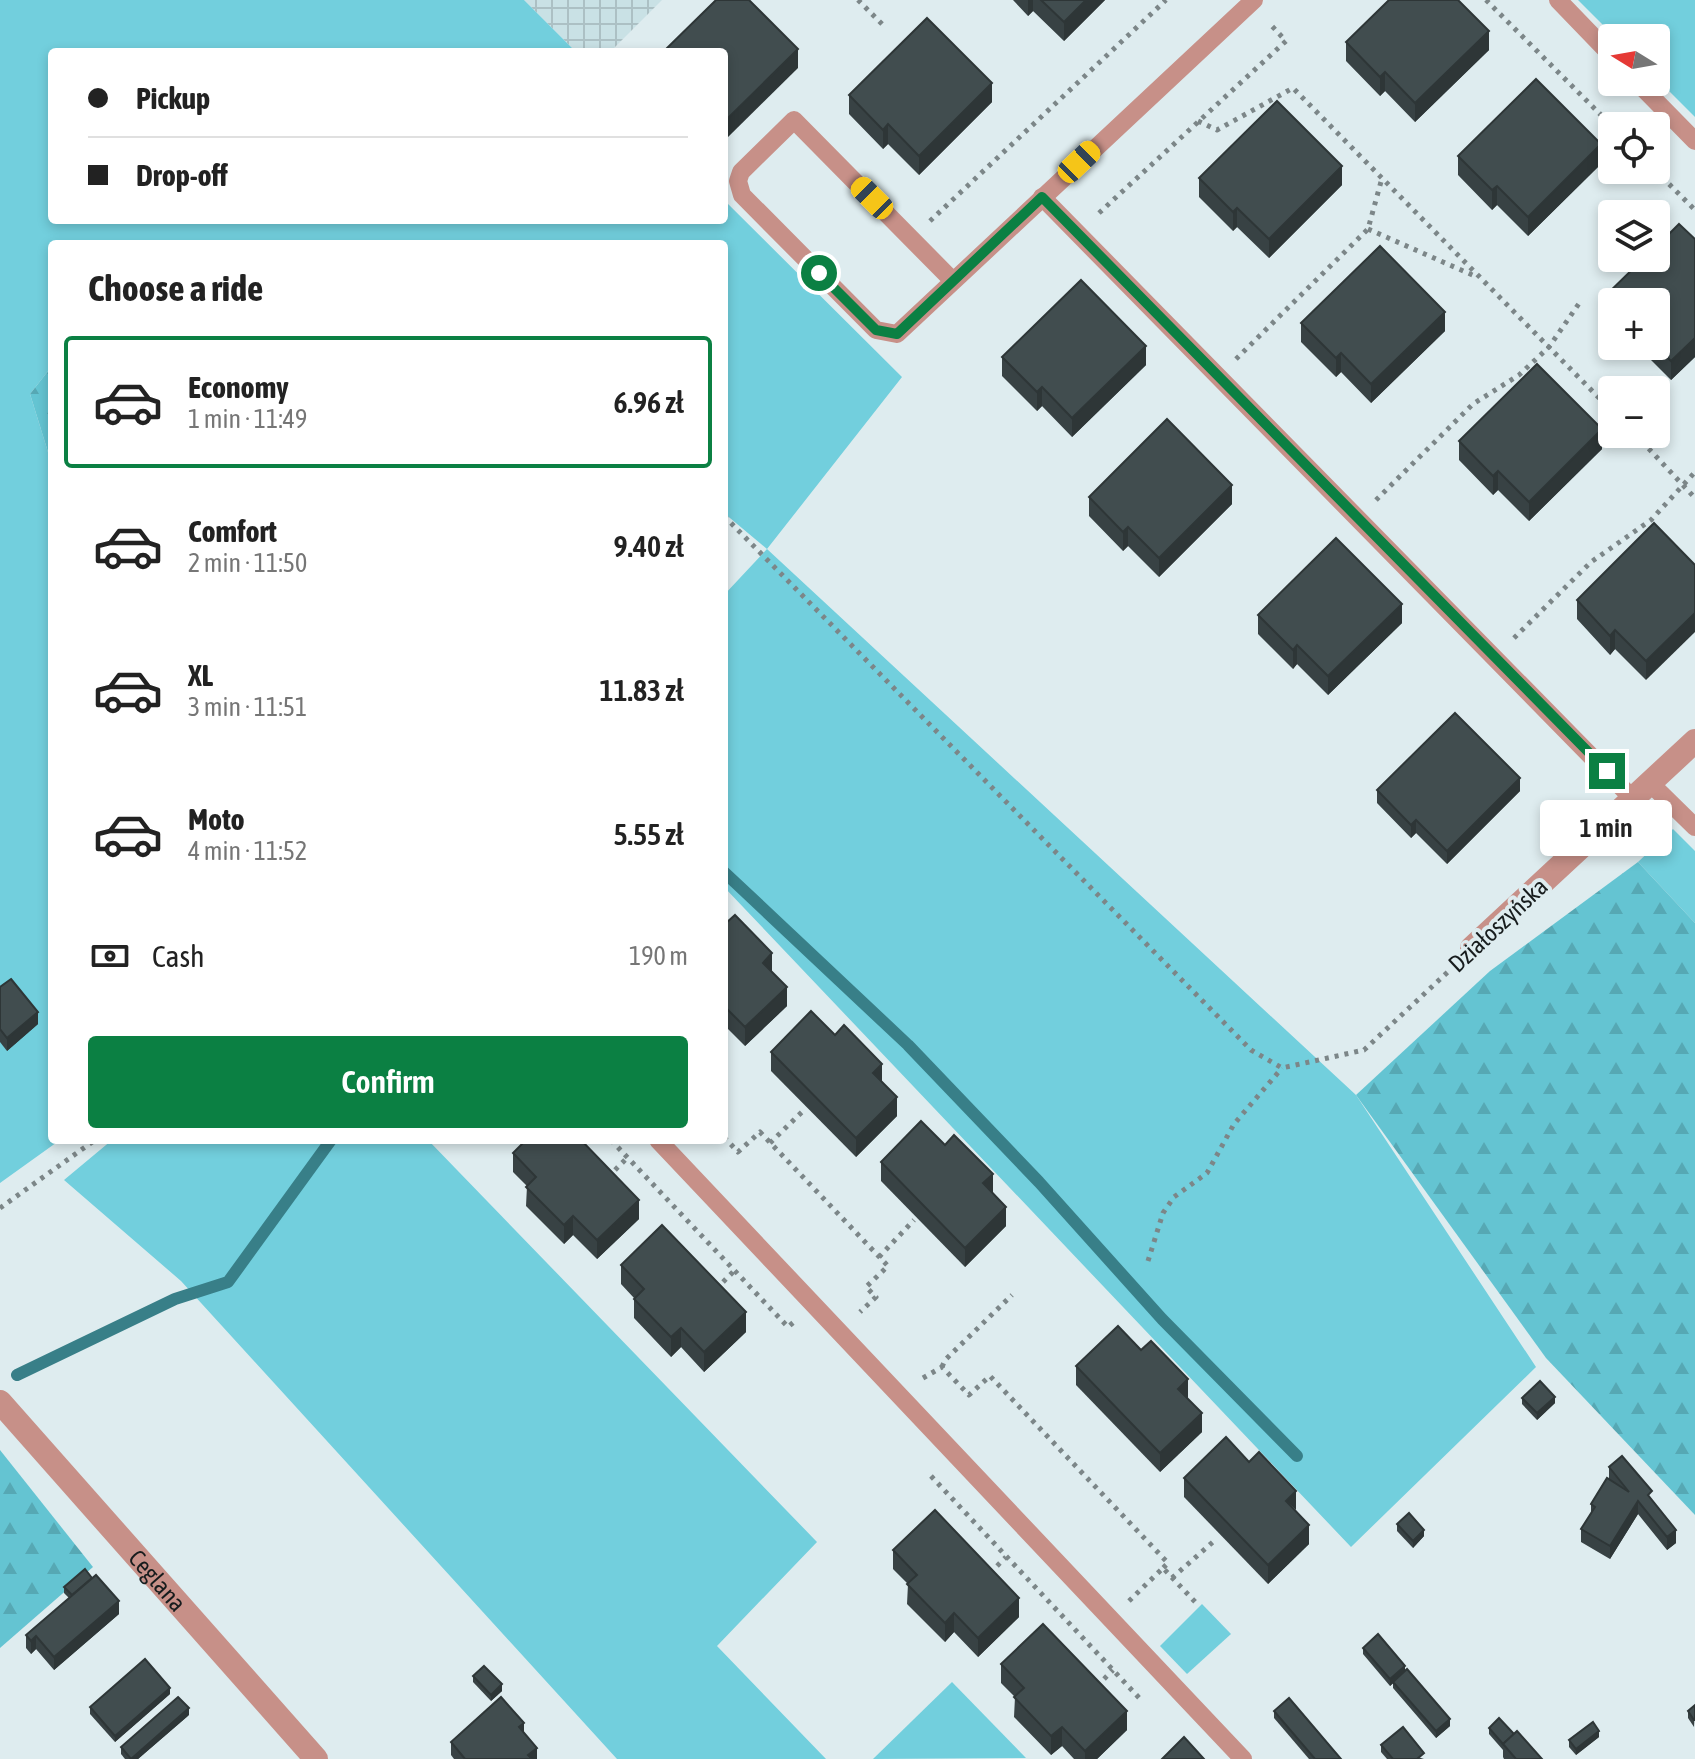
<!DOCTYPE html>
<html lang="en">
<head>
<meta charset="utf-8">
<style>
  body { margin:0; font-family:"Asap Condensed",sans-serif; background:#f2f2f2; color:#222; height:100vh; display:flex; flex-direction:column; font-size:30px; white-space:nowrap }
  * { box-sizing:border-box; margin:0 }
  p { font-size:26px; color:#767676 }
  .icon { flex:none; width:44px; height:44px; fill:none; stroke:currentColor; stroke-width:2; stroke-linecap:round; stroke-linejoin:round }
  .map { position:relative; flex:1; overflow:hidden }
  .details { position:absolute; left:48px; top:240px; width:680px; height:904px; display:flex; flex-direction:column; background:#fff; border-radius:8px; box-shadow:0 4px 12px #0003 }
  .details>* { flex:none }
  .top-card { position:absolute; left:48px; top:48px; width:680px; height:176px; border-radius:8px; box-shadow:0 4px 12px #0003; display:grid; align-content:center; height:176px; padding:0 40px; background:#fff }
  .needle { width:52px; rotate:281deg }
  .controls { position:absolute; left:1598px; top:24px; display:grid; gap:16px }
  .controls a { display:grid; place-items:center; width:72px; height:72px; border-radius:8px; background:#fff; box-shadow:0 4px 12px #0003; font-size:40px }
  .end { position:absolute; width:36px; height:36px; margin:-18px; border:10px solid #0b8043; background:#fff; box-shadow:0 0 0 4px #fff }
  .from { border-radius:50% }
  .bubble { position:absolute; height:56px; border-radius:8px; background:#fff; box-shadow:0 4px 12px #0003; font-size:26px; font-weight:600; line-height:56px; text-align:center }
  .car { position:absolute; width:24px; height:48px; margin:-24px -12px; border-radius:10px; box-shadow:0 0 6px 2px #0007; background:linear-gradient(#f5c518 24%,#345 0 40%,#f5c518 0 76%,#345 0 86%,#f5c518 0) }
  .top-card b { display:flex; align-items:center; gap:28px; height:76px; font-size:30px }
  .top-card b+b { border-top:2px solid #e0e0e0 }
  .top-card i { width:20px; height:20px; background:#222 }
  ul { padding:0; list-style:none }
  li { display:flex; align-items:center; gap:24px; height:132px; margin:0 16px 12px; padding:0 24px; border:4px solid transparent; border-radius:8px }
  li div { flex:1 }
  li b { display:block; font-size:30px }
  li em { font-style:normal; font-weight:600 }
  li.on { border-color:#0b8043 }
  li>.icon { width:72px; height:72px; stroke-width:1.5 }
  h2 { padding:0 40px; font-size:36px; line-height:96px }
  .pay { display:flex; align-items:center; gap:20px; height:88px; padding:0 40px; font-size:30px }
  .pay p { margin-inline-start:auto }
  .primary-button { display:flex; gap:16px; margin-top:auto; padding:16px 40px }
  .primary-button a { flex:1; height:92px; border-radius:8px; background:#0b8043; color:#fff; font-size:32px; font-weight:600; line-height:92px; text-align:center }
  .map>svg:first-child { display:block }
  .industrial { fill:url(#industrial-grid) }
  .green { fill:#72cfdd }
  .forest { fill:url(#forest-firs) }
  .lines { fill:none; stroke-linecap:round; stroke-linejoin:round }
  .stream { stroke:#387f88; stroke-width:12 }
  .path { stroke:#7c8688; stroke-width:5; stroke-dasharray:4 6; stroke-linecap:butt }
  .lane { stroke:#c79088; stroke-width:18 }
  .street { stroke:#c79088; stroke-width:24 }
  .wall { fill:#384244 }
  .shaded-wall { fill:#2e3637 }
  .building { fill:#414d4f; stroke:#2e3637; stroke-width:2 }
  .route { stroke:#0b8043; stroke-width:10 }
  .labels { text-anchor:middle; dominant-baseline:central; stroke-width:8; stroke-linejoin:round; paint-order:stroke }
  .street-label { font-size:24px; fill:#171c1d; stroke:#deecef }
</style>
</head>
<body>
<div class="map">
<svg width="1695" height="1759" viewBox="0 0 1695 1759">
  <defs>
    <pattern id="industrial-grid" width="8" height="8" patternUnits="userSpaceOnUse" patternTransform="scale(2)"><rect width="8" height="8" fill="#c9e1e5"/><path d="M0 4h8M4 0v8" fill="none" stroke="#acc0c4"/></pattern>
    <pattern id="forest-firs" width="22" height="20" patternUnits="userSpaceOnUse" patternTransform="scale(2)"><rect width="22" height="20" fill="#64c4d2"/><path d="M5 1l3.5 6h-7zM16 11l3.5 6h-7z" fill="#56a8b4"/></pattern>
  </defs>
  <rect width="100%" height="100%" fill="#deecef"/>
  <polygon class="industrial" points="524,0 662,0 610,52 576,52"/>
  <g class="green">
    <polygon points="0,0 524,0 576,52 52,52 52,220 724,220 724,200 902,377 767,549 1356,1095 1536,1367 1351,1547 724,887 724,595 767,549 724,513 724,244 52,244 52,366 30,394 52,465 52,1140 60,1140 0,1183"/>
    <polygon points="1578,0 1695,0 1695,117 1656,78 1656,38 1616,38"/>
    <polygon points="1673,829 1695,851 1695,923 1638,862"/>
    <polygon points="112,1140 428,1140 817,1542 717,1646 826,1759 617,1759 181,1281 64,1180"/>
    <polygon points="1202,1604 1231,1634 1187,1674 1160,1646"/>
    <polygon points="952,1682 1026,1758 873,1759"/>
  </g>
  <g class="forest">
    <polygon points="52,366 52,465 30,394"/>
    <polygon points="1638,862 1695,923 1695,1515 1546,1358 1356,1095 1490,971"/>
    <polygon points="0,1450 93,1567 0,1648"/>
  </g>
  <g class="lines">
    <g class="stream">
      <polyline points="724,872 908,1045 1039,1182 1162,1319 1297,1456"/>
      <polyline points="17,1375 175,1299 228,1282 331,1140"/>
    </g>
    <g class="path">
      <polyline points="858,0 885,27"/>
      <polyline points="1486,0 1612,126"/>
      <polyline points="1198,121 1217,130 1293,88 1612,411"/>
      <polyline points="1655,170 1695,210"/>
      <polyline points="1099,213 1286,41 1270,24"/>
      <polyline points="930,221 1166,0"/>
      <polyline points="1368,229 1477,277"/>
      <polyline points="1236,359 1368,229 1382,178"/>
      <polyline points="1635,434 1695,498"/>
      <polyline points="1376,500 1473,404 1519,375 1549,347 1580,302"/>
      <polyline points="724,516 1251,1050 1282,1068 1364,1050 1452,968"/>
      <polyline points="1514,638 1591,562 1651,520 1695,472"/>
      <polyline points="724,1137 738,1152 760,1132 888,1266 866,1287 876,1297 860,1312"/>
      <polyline points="611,1140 788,1327 795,1321"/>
      <polyline points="770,1143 804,1110"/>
      <polyline points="608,1177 627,1158"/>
      <polyline points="0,1208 95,1140"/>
      <polyline points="879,1257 914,1220"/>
      <polyline points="1148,1261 1163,1213 1174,1197 1207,1173 1234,1124 1282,1068"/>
      <polyline points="716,1289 734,1271"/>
      <polyline points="942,1367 945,1360 1012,1295"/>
      <polyline points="923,1378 942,1367 969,1395 990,1376 1168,1563 1163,1568"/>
      <polyline points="931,1476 1143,1702"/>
      <polyline points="990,1573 1006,1557"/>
      <polyline points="1172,1578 1214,1541"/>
      <polyline points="1129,1601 1163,1568 1199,1606"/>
      <polyline points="1097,1686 1113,1670"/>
    </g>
    <g class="lane">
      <polyline points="1558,0 1612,56"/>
      <polyline points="1637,82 1695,141"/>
      <polyline points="1042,197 1634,800"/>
      <polyline points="953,281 794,120 741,172 738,181 742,195 876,330 897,334 1254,0"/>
      <polyline points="1650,783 1695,827"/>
      <polyline points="658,1140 1243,1759"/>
    </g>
    <g class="street">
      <polyline points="1472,948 1695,741"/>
      <path id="s1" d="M0,1402L316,1759"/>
    </g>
  </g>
  <g class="wall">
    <polygon points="1013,0 1105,0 1064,41 1033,11 1028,16"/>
    <polygon points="1346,42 1489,50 1415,122 1385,91 1380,96 1346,61"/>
    <polygon points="849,95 992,102 919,175 888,144 883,149 849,114"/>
    <polygon points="1458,156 1601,164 1528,236 1497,205 1492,210 1458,175"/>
    <polygon points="1199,178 1342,185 1269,258 1237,227 1233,231 1199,197"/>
    <polygon points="1695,239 1695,357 1671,380 1640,349 1635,355 1627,346 1656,346 1612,302 1612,331 1601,320 1601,300"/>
    <polygon points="1301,323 1445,331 1371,403 1341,372 1336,377 1301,342"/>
    <polygon points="1002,357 1146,365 1072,437 1042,406 1037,411 1002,376"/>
    <polygon points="1459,441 1602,449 1529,521 1498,490 1493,495 1459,460"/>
    <polygon points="1089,497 1232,504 1159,577 1128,546 1123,551 1089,516"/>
    <polygon points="1654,523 1646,680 1615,649 1610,655 1577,619 1577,600"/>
    <polygon points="1258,615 1402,623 1328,695 1297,664 1293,669 1258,634"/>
    <polygon points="1377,790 1520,791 1447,864 1416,833 1411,838 1377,803"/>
    <polygon points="724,924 772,972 787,1006 745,1046 724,1025"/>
    <polygon points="0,987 38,1024 7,1051 0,1042"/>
    <polygon points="835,1035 882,1082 897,1116 856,1157 771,1071 771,1052"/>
    <polygon points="513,1153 639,1219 597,1259 573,1235 564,1244 526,1206 527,1186 513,1172"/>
    <polygon points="881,1162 993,1193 1006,1226 965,1267 881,1181"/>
    <polygon points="621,1265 746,1332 704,1372 681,1347 671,1357 634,1318 634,1298 621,1284"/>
    <polygon points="1076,1366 1188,1399 1202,1432 1160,1472 1076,1385"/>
    <polygon points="1522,1398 1555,1403 1537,1420 1522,1404"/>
    <polygon points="1609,1467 1652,1500 1676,1543 1667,1550 1638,1514 1610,1559 1581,1542 1581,1529 1591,1513 1591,1504 1609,1480"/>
    <polygon points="1184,1478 1295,1511 1309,1544 1268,1584 1184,1497"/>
    <polygon points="1397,1524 1424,1536 1413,1548 1397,1531"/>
    <polygon points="893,1550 1019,1617 978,1657 954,1632 945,1642 907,1604 908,1584 893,1569"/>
    <polygon points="64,1587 119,1614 54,1670 36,1649 31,1654 26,1648 26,1635 69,1598 64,1593"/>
    <polygon points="1363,1648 1405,1671 1450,1726 1436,1738 1393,1688 1393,1683 1390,1686 1363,1654"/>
    <polygon points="1001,1664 1127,1730 1097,1759 1074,1759 1062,1746 1051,1755 1014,1717 1015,1697 1001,1683"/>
    <polygon points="473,1676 502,1691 491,1701 473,1682"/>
    <polygon points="170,1694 115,1742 90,1714 90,1707"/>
    <polygon points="1695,1705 1694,1727 1688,1718 1688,1711"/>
    <polygon points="1274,1711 1341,1759 1309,1759 1274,1718"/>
    <polygon points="189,1715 138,1759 125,1759 121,1754 121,1747"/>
    <polygon points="1489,1728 1514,1734 1542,1759 1504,1759 1503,1757 1503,1750 1489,1734"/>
    <polygon points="524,1733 537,1759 454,1759 451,1755 451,1742"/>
    <polygon points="1599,1737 1576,1755 1569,1747 1569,1740"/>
    <polygon points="1381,1745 1424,1759 1387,1759 1381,1752"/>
  </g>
  <g class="shaded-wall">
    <polygon points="1028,0 1033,0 1033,11 1028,16"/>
    <polygon points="1086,0 1105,0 1064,41 1064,22"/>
    <polygon points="1489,31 1489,50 1415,122 1415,103"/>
    <polygon points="798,49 798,68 725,140 725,121"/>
    <polygon points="1385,72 1385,91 1380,96 1380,77"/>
    <polygon points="992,83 992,102 919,175 919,156"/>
    <polygon points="888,124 888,144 883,149 883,130"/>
    <polygon points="1601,144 1601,164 1528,236 1528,217"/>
    <polygon points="1342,166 1342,185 1269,258 1269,239"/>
    <polygon points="1497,186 1497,205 1492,210 1492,190"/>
    <polygon points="1237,208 1237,227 1233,231 1233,212"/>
    <polygon points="1445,312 1445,331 1371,403 1371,384"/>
    <polygon points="1695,338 1695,357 1671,380 1671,361"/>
    <polygon points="1146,346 1146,365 1072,437 1072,418"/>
    <polygon points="1635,346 1640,346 1640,349 1635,355"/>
    <polygon points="1341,353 1341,372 1336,377 1336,358"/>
    <polygon points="1042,387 1042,406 1037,411 1037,392"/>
    <polygon points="1602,429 1602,449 1529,521 1529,502"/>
    <polygon points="1498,471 1498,490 1493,495 1493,476"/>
    <polygon points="1232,485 1232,504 1159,577 1159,558"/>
    <polygon points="1128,527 1128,546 1123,551 1123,532"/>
    <polygon points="1402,604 1402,623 1328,695 1328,676"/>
    <polygon points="1695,613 1695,632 1646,680 1646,661"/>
    <polygon points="1615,630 1615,649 1610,655 1610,636"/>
    <polygon points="1297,645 1297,664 1293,669 1293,650"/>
    <polygon points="1520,778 1520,791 1447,864 1447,851"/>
    <polygon points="1416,820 1416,833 1411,838 1411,825"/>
    <polygon points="772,953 772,973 763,963"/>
    <polygon points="787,987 787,1006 745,1046 745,1027"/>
    <polygon points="38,1012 38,1024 7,1051 7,1038"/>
    <polygon points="882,1064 882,1083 873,1073"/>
    <polygon points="897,1097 897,1116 856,1157 856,1138"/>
    <polygon points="993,1174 993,1193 983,1183"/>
    <polygon points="639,1200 639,1219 597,1259 597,1240"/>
    <polygon points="1006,1207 1006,1226 965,1267 965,1248"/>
    <polygon points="573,1216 573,1235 564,1244 564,1225"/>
    <polygon points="746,1312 746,1332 704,1372 704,1352"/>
    <polygon points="681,1328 681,1347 671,1357 671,1337"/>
    <polygon points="1188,1379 1188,1399 1178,1389"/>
    <polygon points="1555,1397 1555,1403 1537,1420 1537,1413"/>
    <polygon points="1202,1413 1202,1432 1160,1472 1160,1453"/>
    <polygon points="1296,1491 1296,1510 1286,1501"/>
    <polygon points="1638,1501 1638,1514 1610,1559 1610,1546"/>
    <polygon points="1309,1525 1309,1544 1268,1584 1268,1565"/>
    <polygon points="1424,1530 1424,1536 1413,1548 1413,1541"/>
    <polygon points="1676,1530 1676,1543 1667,1550 1667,1537"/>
    <polygon points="1019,1598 1019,1617 978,1657 978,1638"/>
    <polygon points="119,1601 119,1614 54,1670 54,1657"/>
    <polygon points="954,1613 954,1632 945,1642 945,1623"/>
    <polygon points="36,1636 36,1649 31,1654 31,1641"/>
    <polygon points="1405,1666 1405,1673 1390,1686 1390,1679"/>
    <polygon points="502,1684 502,1691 491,1701 491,1695"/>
    <polygon points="170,1688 170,1694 115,1742 115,1736"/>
    <polygon points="189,1708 189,1715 138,1759 131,1759"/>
    <polygon points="1127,1711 1127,1730 1097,1759 1085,1759 1085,1751"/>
    <polygon points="1450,1719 1450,1726 1436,1738 1436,1731"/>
    <polygon points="524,1723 524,1736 519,1727"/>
    <polygon points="1062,1727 1062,1746 1051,1755 1051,1736"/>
    <polygon points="1599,1731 1599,1737 1576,1755 1576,1749"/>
    <polygon points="537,1748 537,1759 528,1759 528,1755"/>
  </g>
  <g class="building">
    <polygon points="716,0 749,0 798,49 725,121 724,52 663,52"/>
    <polygon points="1041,0 1086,0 1064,22"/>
    <polygon points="1389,0 1458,0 1489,31 1415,103 1385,72 1380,77 1346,42"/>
    <polygon points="927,18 992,83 919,156 888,124 883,130 849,95"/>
    <polygon points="1536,79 1601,144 1528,217 1497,186 1492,190 1458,156"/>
    <polygon points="1277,101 1342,166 1269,239 1237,208 1233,212 1199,178"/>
    <polygon points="1679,224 1695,239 1695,338 1671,361 1656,346 1656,302 1612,302 1612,312 1601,300 1644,258 1656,258 1656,247"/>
    <polygon points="1380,246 1445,312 1371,384 1341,353 1336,358 1301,323"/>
    <polygon points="1081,280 1146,346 1072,418 1042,387 1037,392 1002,357"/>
    <polygon points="1537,364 1602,429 1529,502 1498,471 1493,476 1459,441"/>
    <polygon points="1167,419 1232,485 1159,558 1128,527 1123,532 1089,497"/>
    <polygon points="1654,523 1695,565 1695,613 1646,661 1615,630 1610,636 1577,600"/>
    <polygon points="1336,538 1402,604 1328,676 1297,645 1293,650 1258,615"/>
    <polygon points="1455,713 1520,778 1447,851 1416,820 1411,825 1377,790"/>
    <polygon points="735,915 772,953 763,963 787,987 745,1027 724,1006 724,924 725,924"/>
    <polygon points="11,979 38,1012 7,1038 0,1029 0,987"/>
    <polygon points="811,1011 835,1035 844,1025 882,1064 873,1073 897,1097 856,1138 771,1052"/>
    <polygon points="921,1121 945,1145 954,1135 993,1174 983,1183 1006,1207 965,1248 881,1162"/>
    <polygon points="526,1140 581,1140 639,1200 597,1240 573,1216 564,1225 526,1187 536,1177 513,1153"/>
    <polygon points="662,1225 746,1312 704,1352 681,1328 671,1337 634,1299 644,1289 621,1265"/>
    <polygon points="1118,1326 1141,1350 1151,1341 1188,1379 1178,1389 1202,1413 1160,1453 1076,1366"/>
    <polygon points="1540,1381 1555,1397 1537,1413 1522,1398"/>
    <polygon points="1226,1437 1249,1462 1259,1452 1296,1491 1286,1501 1309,1525 1268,1565 1184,1478"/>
    <polygon points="1622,1456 1652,1491 1648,1495 1676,1530 1667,1537 1638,1501 1610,1546 1581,1529 1595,1507 1591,1504 1607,1478 1629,1492 1609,1467"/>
    <polygon points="935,1510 1019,1598 978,1638 954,1613 945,1623 907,1584 917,1575 893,1550"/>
    <polygon points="1409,1513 1424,1530 1413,1541 1397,1524"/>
    <polygon points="85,1569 92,1578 72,1595 64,1587"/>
    <polygon points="96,1575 119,1601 54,1657 36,1636 31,1641 26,1635"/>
    <polygon points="1043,1624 1127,1711 1085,1751 1062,1727 1051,1736 1014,1697 1024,1688 1001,1664"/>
    <polygon points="1378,1634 1405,1666 1390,1679 1363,1648"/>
    <polygon points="145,1659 170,1688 115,1736 90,1707"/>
    <polygon points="484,1666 502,1684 491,1695 473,1676"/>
    <polygon points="1407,1669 1450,1719 1436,1731 1393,1682"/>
    <polygon points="178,1697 189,1708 131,1759 121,1747"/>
    <polygon points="501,1697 524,1723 519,1727 537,1748 528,1755 532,1759 465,1759 451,1742"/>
    <polygon points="1289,1698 1341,1759 1315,1759 1274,1711"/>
    <polygon points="1695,1705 1695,1720 1694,1720 1688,1711"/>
    <polygon points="1499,1718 1514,1734 1503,1744 1489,1728"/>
    <polygon points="1593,1722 1599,1731 1576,1749 1569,1740"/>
    <polygon points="1403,1727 1424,1753 1417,1759 1393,1759 1381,1745"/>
    <polygon points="1517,1731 1542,1759 1516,1759 1503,1744"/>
    <polygon points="1184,1737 1204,1759 1162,1759"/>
  </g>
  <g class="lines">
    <polyline class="route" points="819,273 876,330 897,334 1042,197 1607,771"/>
  </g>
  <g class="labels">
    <g class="street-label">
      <text transform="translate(1498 925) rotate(-43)">Działoszyńska</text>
      <text stroke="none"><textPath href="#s1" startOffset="238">Ceglana</textPath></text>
    </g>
  </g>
</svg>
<div class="controls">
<a><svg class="needle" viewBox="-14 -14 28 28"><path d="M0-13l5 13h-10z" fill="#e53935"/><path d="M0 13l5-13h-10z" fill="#767676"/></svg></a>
<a><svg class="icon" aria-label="locate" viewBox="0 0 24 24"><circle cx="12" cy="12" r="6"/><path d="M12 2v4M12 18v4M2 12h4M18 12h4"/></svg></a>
<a><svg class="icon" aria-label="layers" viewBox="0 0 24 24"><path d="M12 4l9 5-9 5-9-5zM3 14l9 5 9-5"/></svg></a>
<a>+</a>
<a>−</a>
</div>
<i class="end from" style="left:819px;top:273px"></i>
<i class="end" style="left:1607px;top:771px"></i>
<div class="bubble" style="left:1540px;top:800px;width:132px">1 min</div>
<i class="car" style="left:1079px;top:162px;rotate:46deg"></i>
<i class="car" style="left:872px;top:198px;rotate:315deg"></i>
<div class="top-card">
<b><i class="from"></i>Pickup</b>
<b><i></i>Drop-off</b>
</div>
<section class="details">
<h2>Choose a ride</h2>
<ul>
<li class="on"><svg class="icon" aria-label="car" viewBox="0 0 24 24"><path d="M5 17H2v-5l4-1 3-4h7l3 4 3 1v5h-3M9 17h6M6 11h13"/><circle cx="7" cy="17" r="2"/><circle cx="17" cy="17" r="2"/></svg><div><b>Economy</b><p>1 min · 11:49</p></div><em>6.96 zł</em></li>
<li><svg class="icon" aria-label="car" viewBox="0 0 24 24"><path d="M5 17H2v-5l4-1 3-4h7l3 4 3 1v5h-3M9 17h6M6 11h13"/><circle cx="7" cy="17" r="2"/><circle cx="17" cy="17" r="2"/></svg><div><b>Comfort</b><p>2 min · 11:50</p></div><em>9.40 zł</em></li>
<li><svg class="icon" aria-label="car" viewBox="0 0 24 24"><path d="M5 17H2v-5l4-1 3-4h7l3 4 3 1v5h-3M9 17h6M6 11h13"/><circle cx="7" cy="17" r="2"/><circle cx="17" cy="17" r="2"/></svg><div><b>XL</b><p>3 min · 11:51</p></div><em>11.83 zł</em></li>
<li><svg class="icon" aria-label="car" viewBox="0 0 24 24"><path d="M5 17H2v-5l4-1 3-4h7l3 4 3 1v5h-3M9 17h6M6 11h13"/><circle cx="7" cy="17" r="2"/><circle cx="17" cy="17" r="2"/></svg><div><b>Moto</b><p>4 min · 11:52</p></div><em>5.55 zł</em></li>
</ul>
<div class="pay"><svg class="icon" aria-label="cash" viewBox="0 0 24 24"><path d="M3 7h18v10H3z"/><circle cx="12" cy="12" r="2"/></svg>Cash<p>190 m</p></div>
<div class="primary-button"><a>Confirm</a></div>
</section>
</div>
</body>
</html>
